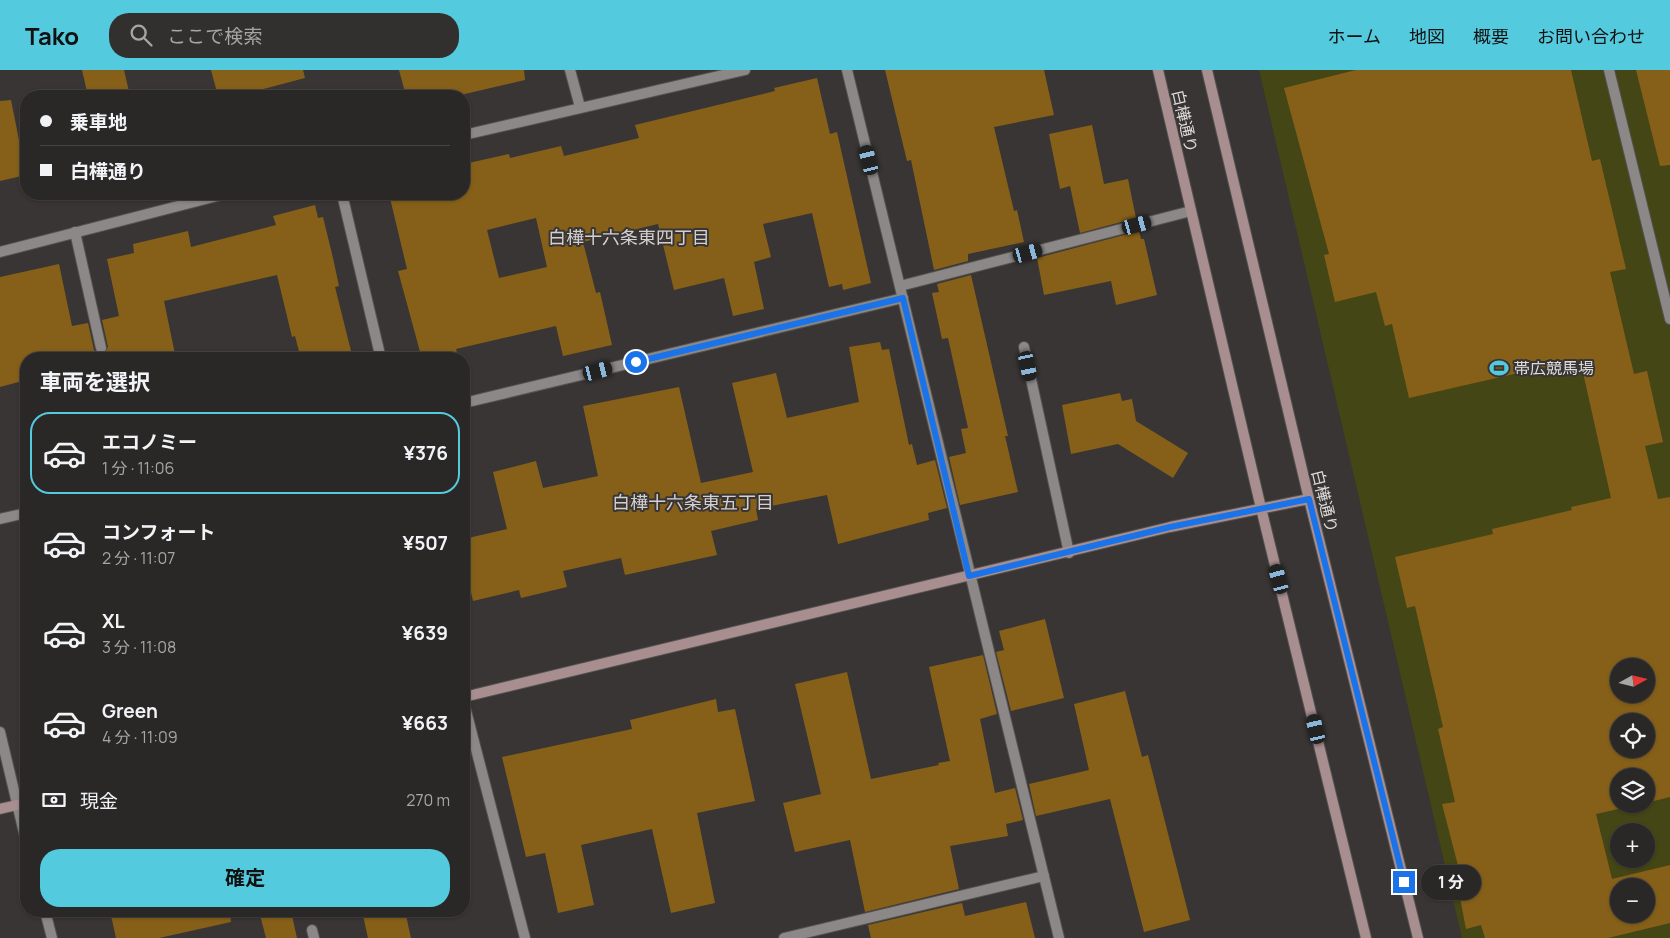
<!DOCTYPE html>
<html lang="ja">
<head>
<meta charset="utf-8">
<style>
  body { margin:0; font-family:Manrope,"Noto Sans JP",sans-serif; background:#32302f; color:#f1f3f6; height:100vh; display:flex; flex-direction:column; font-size:19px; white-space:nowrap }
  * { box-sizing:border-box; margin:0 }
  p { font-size:16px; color:#a5a6a7 }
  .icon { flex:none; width:28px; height:28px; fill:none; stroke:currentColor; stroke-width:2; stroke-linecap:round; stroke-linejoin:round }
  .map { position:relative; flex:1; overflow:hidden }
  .drawer { position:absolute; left:20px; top:282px; width:450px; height:565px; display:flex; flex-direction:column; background:#2a2827; border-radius:20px; box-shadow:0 1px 4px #0004,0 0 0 1px #464444 }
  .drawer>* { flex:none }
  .guide { position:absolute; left:20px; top:20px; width:450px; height:110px; border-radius:20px; box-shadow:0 1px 4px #0004,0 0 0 1px #464444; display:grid; align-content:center; height:110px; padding:0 20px; background:#2a2827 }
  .needle { width:32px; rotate:82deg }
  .buttons { position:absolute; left:1610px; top:588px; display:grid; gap:10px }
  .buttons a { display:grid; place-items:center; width:45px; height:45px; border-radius:50%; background:#2a2827; box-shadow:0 1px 4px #0004,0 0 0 1px #464444; font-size:25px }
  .end { position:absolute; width:22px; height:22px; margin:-11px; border:6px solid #1a73e8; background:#fff; box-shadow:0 0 0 2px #fff }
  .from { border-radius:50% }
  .bubble { position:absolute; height:35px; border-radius:18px; background:#2a2827; box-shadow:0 1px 4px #0004,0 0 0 1px #464444; font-size:16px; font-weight:700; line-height:35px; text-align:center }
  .car { position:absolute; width:15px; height:30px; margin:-15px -8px; border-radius:6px; box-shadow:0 0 4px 1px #0007; background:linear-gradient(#222 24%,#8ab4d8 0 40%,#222 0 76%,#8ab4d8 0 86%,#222 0) }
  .guide b { display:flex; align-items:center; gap:18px; height:48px; font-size:19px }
  .guide b+b { border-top:1px solid #464444 }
  .guide i { width:12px; height:12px; background:#f1f3f6 }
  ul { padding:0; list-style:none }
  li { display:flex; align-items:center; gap:15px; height:82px; margin:0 10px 8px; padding:0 10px; border:2px solid transparent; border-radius:20px }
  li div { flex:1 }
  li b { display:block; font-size:19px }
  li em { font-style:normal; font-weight:700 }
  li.selected { border-color:#54cade }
  li>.icon { width:45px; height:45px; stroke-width:1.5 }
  h2 { padding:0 20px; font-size:22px; line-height:60px }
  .pay { display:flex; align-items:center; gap:12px; height:55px; padding:0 20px; font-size:19px }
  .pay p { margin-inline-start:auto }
  .button { display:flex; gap:10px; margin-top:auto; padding:10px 20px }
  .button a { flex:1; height:58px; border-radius:20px; background:#54cade; color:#111; font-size:20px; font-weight:700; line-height:58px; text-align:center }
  header { display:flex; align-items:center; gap:30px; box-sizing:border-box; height:70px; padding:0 25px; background:#54cade; color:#111 }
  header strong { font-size:24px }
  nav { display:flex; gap:28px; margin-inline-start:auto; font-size:18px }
  .search { width:350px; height:45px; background:#32302f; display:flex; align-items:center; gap:12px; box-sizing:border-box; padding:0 18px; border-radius:20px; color:#a5a6a7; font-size:19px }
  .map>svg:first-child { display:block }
  .green { fill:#444615; fill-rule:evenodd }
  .building { fill:#866018; fill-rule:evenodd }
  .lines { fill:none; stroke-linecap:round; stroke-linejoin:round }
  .lane-casing { stroke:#545251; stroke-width:12 }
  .street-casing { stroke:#545251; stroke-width:12 }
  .secondary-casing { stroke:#545251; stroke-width:12 }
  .lane { stroke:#8b8887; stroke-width:10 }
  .street { stroke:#8b8887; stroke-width:10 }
  .secondary { stroke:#a88e8f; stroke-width:10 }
  .route { stroke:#1a73e8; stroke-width:6 }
  .labels { text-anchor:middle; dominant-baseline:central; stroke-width:4; stroke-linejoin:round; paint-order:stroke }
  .street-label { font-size:16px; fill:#dddcdb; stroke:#383534 }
  .poi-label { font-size:16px; fill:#dddcdb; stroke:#383534; text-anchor:start }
  .neighbourhood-label { font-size:18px; fill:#d4d0cf; stroke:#383534 }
</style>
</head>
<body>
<header>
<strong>Tako</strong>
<div class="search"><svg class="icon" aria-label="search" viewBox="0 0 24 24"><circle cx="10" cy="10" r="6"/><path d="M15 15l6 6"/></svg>ここで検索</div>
<nav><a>ホーム</a><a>地図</a><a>概要</a><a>お問い合わせ</a></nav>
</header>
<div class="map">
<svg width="1670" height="868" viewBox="0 0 1670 868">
  <rect width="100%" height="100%" fill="#383534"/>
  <path class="green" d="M1259,0H1670V868H1462ZM1619,596H1646V624H1619ZM1619,651H1646V679H1619ZM1619,706H1646V734H1619ZM1619,761H1646V789H1619ZM1619,816H1646V844H1619Z"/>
  <g class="building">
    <polygon points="82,0 124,0 130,26 88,26"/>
    <polygon points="211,0 303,0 305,8 237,26 218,26"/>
    <polygon points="399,0 524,0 525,10 456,26 406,26"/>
    <polygon points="885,0 1044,0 1054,45 994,57 1014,141 1017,140 1024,172 968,184 968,191 934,200 911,90 907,91"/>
    <path d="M1356,0H1571L1592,91L1600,89L1626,199L1610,202L1634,304L1647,301L1663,372L1645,376L1658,429L1670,427V727L1646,733V706H1619V734H1641L1596,744L1612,809L1670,795V853L1608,868H1485L1481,855L1466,859L1457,812L1462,811L1442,734L1455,732L1438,659L1443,657L1415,536L1407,538L1395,487L1493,464L1492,459L1572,440L1571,437L1611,428L1580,289L1409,328L1392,254L1385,256L1376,222L1335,232L1324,185L1329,184L1284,18ZM1619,596H1646V624H1619ZM1619,651H1646V679H1619ZM1619,816H1646V844H1619Z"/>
    <polygon points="1636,0 1670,0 1670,95 1660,96"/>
    <path d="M817,8L830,64L837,62L871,213L843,220L842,214L829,217L812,143L763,154L771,187L754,192L764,239L733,246L724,208L674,220L658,154L583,172L596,223L600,222L612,275L563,286L556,256L456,279L459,289H422L398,201L407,199L389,124H464V94L509,84L510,88L561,76L564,86L639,68L635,55L775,21L774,18ZM536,148L547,197L499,208L487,160Z"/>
    <polygon points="11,30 26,105 0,111 0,31"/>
    <polygon points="1092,55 1104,114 1128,109 1136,148 1080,163 1070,116 1060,119 1049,64"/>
    <polygon points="315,135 318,148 323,147 333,188 339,216 335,217 353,289 301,289 295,266 292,267 277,205 164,231 176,289 142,289 141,282 111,289 26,289 26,310 0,317 0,207 59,194 72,256 88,253 94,280 98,284 103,285 108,277 102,250 119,246 107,189 134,183 133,174 188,161 191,177 276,155 273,146"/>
    <polygon points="1139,161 1141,169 1144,169 1157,225 1116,235 1111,211 1044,225 1037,188"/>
    <polygon points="971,205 1008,366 1005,366 1018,422 960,435 949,387 966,383 961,359 968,358 948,268 942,269 932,223 939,222 937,214"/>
    <polygon points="880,272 882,280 889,279 909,375 912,374 917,395 935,390 947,438 928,443 929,450 838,474 827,425 756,439 758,450 711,461 717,485 625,505 621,488 563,501 567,517 521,528 519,520 473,531 464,492 464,469 507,459 493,402 536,391 543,418 598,406 583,336 679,317 701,413 753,402 732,313 776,303 787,348 859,332 849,277"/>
    <polygon points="1120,323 1122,331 1132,329 1136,351 1188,383 1173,408 1118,374 1071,384 1062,335"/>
    <polygon points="1045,549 1064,628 1011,641 996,582 1004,580 999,561"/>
    <polygon points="983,585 997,644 980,649 995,723 1015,718 1023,750 1006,754 1008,766 950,776 959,819 865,842 850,770 795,782 783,733 821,724 795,614 847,602 871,709 939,695 938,693 950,691 929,597"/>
    <polygon points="1125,621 1142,687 1148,685 1190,850 1144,862 1110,729 1036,746 1029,714 1089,700 1074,634"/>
    <polygon points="716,629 718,642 735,639 755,731 697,743 715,833 671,843 652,759 581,775 594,835 558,843 545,783 526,787 502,687 632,659 630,650"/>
    <polygon points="1026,832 1035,868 871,868 868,855 962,833 965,846"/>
    <polygon points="110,841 230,841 231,852 159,868 116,868"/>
    <polygon points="259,841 291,841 297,868 266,868"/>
    <polygon points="362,841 405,841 411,868 368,868"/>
  </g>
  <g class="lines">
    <g class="lane-casing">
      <g id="lane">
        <polyline points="1609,0 1670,249"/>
        <polyline points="75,162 101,278"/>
        <polyline points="900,216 1191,141"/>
        <polyline points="1024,277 1069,483"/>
        <polyline points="312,860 314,868"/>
      </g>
    </g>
    <g class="street-casing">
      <g id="street">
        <polyline points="570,0 580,37"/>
        <polyline points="847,0 1059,868"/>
        <polyline points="464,65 745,0"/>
        <polyline points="342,124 381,289"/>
        <polyline points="0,182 225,124"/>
        <polyline points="464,333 903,228"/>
        <polyline points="0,449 26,443"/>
        <polyline points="464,633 525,868"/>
        <polyline points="0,662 26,771"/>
        <polyline points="45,841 52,868"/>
        <polyline points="784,868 1044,806"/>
      </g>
    </g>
    <g class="secondary-casing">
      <g id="secondary">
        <polyline points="1158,0 1261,438 1366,868"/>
        <polyline points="1207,0 1309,429 1418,868"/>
        <polyline points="464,627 1170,457 1309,429"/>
        <polyline points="0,739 26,733"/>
      </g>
    </g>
    <use href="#lane" class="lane"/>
    <use href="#street" class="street"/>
    <use href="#secondary" class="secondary"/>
  </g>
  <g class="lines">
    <polyline class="route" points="636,292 903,228 969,506 1170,457 1309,429 1404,812"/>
  </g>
  <defs>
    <g id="stadium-bare" transform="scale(1.5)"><path d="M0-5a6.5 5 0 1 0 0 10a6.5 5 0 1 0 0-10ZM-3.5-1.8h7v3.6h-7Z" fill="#54cade" stroke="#383534" stroke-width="2.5" paint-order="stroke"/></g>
  </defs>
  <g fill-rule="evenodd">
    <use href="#stadium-bare" x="1499" y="298"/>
  </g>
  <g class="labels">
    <g class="street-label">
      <text transform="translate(1185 51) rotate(77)">白樺通り</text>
      <text transform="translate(1325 431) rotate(76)">白樺通り</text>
    </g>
    <g class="poi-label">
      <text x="1514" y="298">帯広競馬場</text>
    </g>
    <g class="neighbourhood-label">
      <text x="629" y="167">白樺十六条東四丁目</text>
      <text x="693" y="432">白樺十六条東五丁目</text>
    </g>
  </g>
</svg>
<div class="buttons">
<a><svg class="needle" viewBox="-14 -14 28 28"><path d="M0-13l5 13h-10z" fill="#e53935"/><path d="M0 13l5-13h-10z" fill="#a5a6a7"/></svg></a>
<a><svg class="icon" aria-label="locate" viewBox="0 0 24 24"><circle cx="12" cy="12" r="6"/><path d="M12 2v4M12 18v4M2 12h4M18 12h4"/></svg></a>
<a><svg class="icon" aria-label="layers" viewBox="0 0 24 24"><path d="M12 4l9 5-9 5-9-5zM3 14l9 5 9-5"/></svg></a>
<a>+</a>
<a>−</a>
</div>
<i class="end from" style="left:636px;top:292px"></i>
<i class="end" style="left:1404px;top:812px"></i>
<div class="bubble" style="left:1421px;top:795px;width:60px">1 分</div>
<i class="car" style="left:869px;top:90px;rotate:346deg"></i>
<i class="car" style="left:1137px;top:155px;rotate:75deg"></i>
<i class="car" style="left:1028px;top:183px;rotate:75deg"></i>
<i class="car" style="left:1028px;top:296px;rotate:168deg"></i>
<i class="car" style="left:598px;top:301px;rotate:76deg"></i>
<i class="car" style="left:1279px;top:509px;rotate:345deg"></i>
<i class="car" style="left:1316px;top:659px;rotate:347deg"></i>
<div class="guide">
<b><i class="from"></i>乗車地</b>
<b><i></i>白樺通り</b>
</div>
<section class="drawer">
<h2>車両を選択</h2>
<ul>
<li class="selected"><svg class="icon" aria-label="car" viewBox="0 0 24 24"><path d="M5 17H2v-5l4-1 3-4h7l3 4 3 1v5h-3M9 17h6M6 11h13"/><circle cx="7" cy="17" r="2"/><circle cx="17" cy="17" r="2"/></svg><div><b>エコノミー</b><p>1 分 · 11:06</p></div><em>¥376</em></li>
<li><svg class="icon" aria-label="car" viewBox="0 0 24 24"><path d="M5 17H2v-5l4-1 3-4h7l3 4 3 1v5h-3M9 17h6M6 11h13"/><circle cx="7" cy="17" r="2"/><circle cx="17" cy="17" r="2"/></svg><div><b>コンフォート</b><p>2 分 · 11:07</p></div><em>¥507</em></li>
<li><svg class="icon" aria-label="car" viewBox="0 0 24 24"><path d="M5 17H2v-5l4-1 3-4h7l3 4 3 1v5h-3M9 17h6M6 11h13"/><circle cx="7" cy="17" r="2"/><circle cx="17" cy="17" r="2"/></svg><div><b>XL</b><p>3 分 · 11:08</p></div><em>¥639</em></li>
<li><svg class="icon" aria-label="car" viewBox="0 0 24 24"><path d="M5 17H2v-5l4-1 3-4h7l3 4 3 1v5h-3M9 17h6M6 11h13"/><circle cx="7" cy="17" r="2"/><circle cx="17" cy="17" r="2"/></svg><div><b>Green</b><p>4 分 · 11:09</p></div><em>¥663</em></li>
</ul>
<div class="pay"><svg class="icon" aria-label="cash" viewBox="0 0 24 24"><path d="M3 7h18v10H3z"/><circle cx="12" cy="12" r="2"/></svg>現金<p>270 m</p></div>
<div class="button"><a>確定</a></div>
</section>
</div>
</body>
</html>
